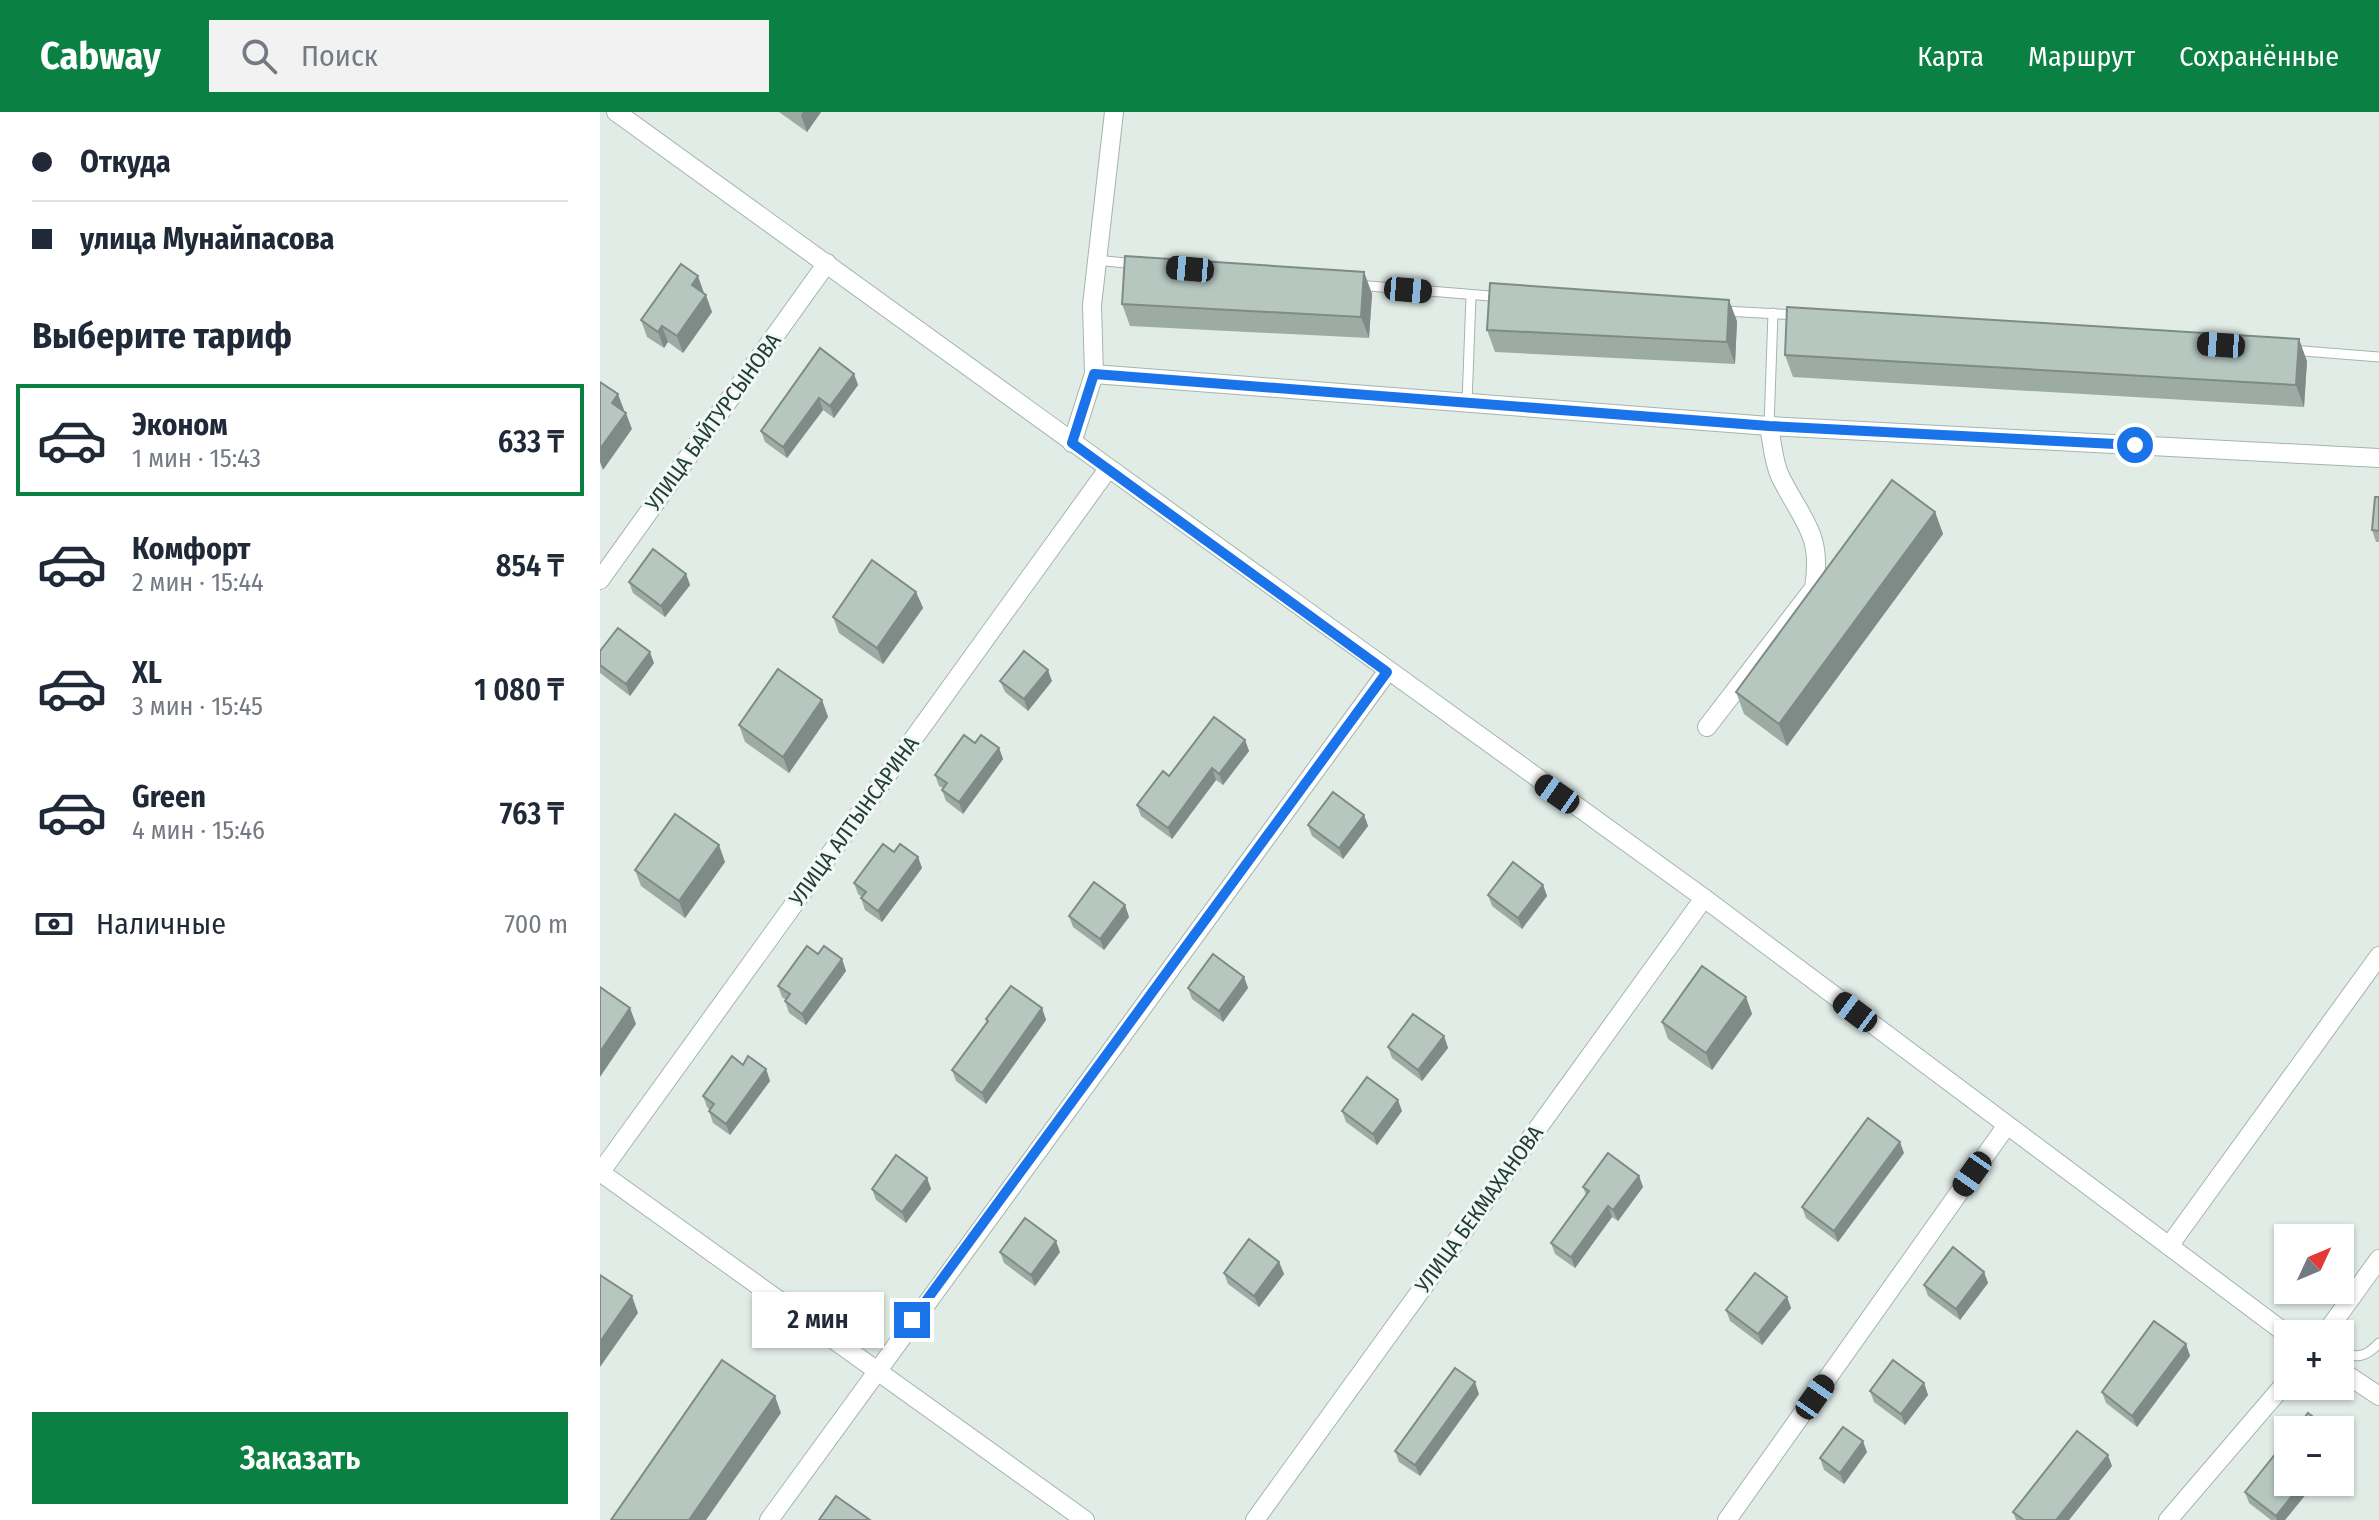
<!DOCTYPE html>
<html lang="ru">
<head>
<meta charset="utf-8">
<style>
  body { margin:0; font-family:"Fira Sans Condensed",sans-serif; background:#f2f2f3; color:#1f2937; height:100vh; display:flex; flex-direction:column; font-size:30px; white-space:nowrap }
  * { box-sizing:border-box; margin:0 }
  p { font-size:26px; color:#747a83 }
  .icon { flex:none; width:44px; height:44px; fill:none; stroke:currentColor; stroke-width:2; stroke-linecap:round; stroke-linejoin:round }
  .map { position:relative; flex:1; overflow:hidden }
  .side { display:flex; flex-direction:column; background:#fff; width:600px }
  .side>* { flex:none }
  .banner { display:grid; align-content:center; height:176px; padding:0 32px; background:#fff }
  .needle { width:52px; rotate:46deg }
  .buttons { position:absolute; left:1674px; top:1112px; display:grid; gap:16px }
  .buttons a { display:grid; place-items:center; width:80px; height:80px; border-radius:0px; background:#fff; box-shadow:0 2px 6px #0004; font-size:40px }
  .end { position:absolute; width:36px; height:36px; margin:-18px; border:10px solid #1a73e8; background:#fff; box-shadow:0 0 0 4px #fff }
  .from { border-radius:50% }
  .bubble { position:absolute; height:56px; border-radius:0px; background:#fff; box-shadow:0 2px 6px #0004; font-size:26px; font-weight:600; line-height:56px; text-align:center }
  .car { position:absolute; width:24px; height:48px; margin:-24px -12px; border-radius:10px; box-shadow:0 0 6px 2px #0007; background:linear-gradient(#222 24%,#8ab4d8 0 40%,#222 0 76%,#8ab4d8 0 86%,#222 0) }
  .banner b { display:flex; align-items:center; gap:28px; height:76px; font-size:30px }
  .banner b+b { border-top:2px solid #e0e1e3 }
  .banner i { width:20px; height:20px; background:#1f2937 }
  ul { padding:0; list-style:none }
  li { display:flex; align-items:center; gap:24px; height:112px; margin:0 16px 12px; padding:0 16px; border:4px solid transparent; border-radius:0px }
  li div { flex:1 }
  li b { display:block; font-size:30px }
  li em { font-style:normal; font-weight:600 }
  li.selected { border-color:#0b8043 }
  li>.icon { width:72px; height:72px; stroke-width:1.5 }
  h2 { padding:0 32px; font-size:36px; line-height:96px }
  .pay { display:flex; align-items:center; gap:20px; height:88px; padding:0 32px; font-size:30px }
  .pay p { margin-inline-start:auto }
  .primary-button { display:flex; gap:16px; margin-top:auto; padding:16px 32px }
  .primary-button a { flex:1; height:92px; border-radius:0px; background:#0b8043; color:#fff; font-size:32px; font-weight:600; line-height:92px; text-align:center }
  header { display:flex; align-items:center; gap:48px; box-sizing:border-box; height:112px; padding:0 40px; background:#0b8043; color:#fff }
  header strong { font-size:38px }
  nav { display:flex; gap:44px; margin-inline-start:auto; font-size:28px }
  .search { width:560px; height:72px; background:#f2f2f3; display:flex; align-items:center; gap:20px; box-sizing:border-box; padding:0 28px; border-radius:0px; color:#747a83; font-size:30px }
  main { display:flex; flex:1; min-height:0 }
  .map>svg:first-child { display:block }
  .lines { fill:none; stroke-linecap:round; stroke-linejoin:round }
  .lane-casing { stroke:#a4b4ae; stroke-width:11 }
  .street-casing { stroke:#a4b4ae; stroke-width:20 }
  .lane { stroke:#fff; stroke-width:9 }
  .street { stroke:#fff; stroke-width:18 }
  .wall { fill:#9daba5 }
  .shaded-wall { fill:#7f8b86 }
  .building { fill:#b6c7c0; stroke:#7f8b86; stroke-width:2 }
  .route { stroke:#1a73e8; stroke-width:10 }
  .labels { text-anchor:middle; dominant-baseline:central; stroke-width:6; stroke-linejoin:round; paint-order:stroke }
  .street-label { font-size:22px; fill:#213d36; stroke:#f1f8f5 }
</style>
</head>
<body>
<header>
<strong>Cabway</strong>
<div class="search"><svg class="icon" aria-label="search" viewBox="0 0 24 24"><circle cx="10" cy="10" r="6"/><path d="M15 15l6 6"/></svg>Поиск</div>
<nav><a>Карта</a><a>Маршрут</a><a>Сохранённые</a></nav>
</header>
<main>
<section class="side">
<div class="banner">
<b><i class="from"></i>Откуда</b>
<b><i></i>улица Мунайпасова</b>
</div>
<h2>Выберите тариф</h2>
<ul>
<li class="selected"><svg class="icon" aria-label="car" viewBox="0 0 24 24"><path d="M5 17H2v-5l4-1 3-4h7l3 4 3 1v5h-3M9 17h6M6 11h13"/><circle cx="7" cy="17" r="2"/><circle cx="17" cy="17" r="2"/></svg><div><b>Эконом</b><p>1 мин · 15:43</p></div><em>633 ₸</em></li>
<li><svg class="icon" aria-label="car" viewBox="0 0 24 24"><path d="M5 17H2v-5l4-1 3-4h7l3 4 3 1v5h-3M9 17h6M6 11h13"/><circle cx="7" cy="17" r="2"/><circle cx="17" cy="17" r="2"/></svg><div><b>Комфорт</b><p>2 мин · 15:44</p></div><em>854 ₸</em></li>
<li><svg class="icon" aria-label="car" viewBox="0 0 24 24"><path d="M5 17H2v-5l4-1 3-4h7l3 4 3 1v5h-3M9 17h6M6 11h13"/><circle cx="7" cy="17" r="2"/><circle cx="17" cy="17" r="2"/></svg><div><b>XL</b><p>3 мин · 15:45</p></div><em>1 080 ₸</em></li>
<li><svg class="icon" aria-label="car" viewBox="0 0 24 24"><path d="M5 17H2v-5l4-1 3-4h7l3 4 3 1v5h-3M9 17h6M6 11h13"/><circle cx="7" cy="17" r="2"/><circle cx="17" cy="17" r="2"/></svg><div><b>Green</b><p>4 мин · 15:46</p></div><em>763 ₸</em></li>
</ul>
<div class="pay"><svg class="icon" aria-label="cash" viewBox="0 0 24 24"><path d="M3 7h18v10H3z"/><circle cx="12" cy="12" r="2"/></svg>Наличные<p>700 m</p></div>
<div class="primary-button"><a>Заказать</a></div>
</section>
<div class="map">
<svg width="1779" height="1408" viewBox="0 0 1779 1408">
  <rect width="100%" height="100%" fill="#e1ece7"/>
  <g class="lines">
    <g class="lane-casing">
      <g id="lane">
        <polyline points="496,148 535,152"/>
        <polyline points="757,173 902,185"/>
        <polyline points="1124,199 1197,203"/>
        <polyline points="1691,238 1779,245"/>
        <polyline points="867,291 871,184"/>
        <polyline points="1169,314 1173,201"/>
        <path d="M1740,1239C1757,1247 1766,1245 1779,1231"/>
      </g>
    </g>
    <g class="street-casing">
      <g id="street">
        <polyline points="16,0 1104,786 1688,1223"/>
        <polyline points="494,262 1169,314 1779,346"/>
        <polyline points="472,331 494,262 492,193 514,0"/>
        <polyline points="0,468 227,151"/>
        <path d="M1107,615L1214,476C1223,421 1202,409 1180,364C1173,349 1172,329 1169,314"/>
        <polyline points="0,1060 485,1408"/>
        <polyline points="0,1061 508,357"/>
        <polyline points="1569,1134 1779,844"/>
        <polyline points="1725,1222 1779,1147"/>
        <polyline points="1740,1258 1779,1284"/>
        <polyline points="169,1408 787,560"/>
        <polyline points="655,1408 1104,786"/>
        <polyline points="1127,1408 1407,1013"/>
        <polyline points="1568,1408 1688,1268"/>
      </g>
    </g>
    <use href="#lane" class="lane"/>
    <use href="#street" class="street"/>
  </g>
  <g class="wall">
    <polygon points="179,0 221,0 207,20"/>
    <polygon points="764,160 772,182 769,226 530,214 522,192"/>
    <polygon points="104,182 112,200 83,241 68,230 64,236 47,225 41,208 104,181"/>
    <polygon points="1137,209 1135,252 895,240 887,218"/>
    <polygon points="1185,243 1707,249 1704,295 1193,265"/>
    <polygon points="254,262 258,273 234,306 223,298 187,346 165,330 161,319"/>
    <polygon points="1779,385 1779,430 1776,430 1772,418"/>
    <polygon points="1335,400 1343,422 1187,634 1144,602 1136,580"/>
    <polygon points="86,462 90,473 65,505 33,481 29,470"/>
    <polygon points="316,480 323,496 283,552 239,521 233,505"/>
    <polygon points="0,539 54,551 30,584 0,561"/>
    <polygon points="400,569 452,569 428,599 405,580"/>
    <polygon points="222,588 228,605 189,661 145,630 139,613"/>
    <polygon points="645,628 649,639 623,673 616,668 572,727 541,704 537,693 569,664"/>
    <polygon points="375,631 399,636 403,647 363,702 346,689 342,678 343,676 339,674 335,663"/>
    <polygon points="764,703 768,714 743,747 712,724 708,713"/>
    <polygon points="294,740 318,745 322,756 282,810 265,798 261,786 262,785 258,782 254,771"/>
    <polygon points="125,750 85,806 41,774 35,758"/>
    <polygon points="943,773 947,784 922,817 892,794 888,783"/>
    <polygon points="525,793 529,805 504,838 473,815 469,804"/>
    <polygon points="218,842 242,847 246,859 206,913 189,901 185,889 186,888 182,885 178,874"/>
    <polygon points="644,865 648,876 623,910 592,887 588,876"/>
    <polygon points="1146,885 1152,902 1112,958 1068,927 1062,910"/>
    <polygon points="442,896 446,908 386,992 356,969 352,958 387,910 386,907"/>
    <polygon points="844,924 848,936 822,969 792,946 788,935"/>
    <polygon points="143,953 166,957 170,969 130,1023 113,1011 109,999 110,998 107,995 103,984"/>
    <polygon points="742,999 802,999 777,1033 746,1010"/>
    <polygon points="1304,1041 1238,1130 1206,1106 1202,1095"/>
    <polygon points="1039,1064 1043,1075 1018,1109 1012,1105 975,1156 955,1142 951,1131 986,1083 983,1075"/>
    <polygon points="327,1066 331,1077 306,1111 276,1088 272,1077"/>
    <polygon points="400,1140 460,1140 435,1174 404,1151"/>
    <polygon points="679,1150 684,1162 659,1195 628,1172 624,1161"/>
    <polygon points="1384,1160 1388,1171 1360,1208 1328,1184 1324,1173"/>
    <polygon points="1187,1185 1191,1196 1162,1233 1130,1209 1126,1198"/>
    <polygon points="1586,1232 1590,1244 1537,1315 1506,1291 1502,1280"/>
    <polygon points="1324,1271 1328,1283 1305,1313 1274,1290 1270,1279"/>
    <polygon points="879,1282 820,1364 799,1350 795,1339"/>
    <polygon points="1267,1340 1244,1372 1224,1358 1220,1346"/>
    <polygon points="1512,1354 1469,1408 1416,1408 1413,1400"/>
    <polygon points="1688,1370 1716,1370 1685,1408 1671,1408 1649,1391 1645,1380"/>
  </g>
  <g class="shaded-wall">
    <polygon points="203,0 221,0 207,20 201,3"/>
    <polygon points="764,160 772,182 769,226 761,205"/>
    <polygon points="98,164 104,181 98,190 92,173"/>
    <polygon points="106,183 112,200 83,241 77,224"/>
    <polygon points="1129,188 1137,209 1135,252 1127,230"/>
    <polygon points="62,214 68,230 64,236 58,220"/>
    <polygon points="1699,227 1707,249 1704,295 1696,273"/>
    <polygon points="254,262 258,273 234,306 230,294"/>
    <polygon points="18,282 24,298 18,308 12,291"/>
    <polygon points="219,286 223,298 187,346 183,335"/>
    <polygon points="26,301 32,317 3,358 0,350 0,337"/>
    <polygon points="1335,400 1343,422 1187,634 1179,612"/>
    <polygon points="86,462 90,473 65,505 61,494"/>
    <polygon points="316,480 323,496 283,552 277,536"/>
    <polygon points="50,540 54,551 30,584 26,572"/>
    <polygon points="448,558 452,569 428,599 424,587"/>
    <polygon points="222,588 228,605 189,661 183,645"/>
    <polygon points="645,628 649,639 623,673 619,662"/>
    <polygon points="399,636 403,647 363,702 359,690"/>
    <polygon points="612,656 616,668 572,727 568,716"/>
    <polygon points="764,703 768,714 743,747 739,736"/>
    <polygon points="119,733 125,750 85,806 79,789"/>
    <polygon points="318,745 322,756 282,810 278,799"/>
    <polygon points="943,773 947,784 922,817 918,806"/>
    <polygon points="525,793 529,805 504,838 500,827"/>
    <polygon points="242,847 246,859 206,913 202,902"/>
    <polygon points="644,865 648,876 623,910 619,899"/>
    <polygon points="1146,885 1152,902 1112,958 1106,941"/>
    <polygon points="30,896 36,912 0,965 0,940"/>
    <polygon points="442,896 446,908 386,992 382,981"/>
    <polygon points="844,924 848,936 822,969 818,958"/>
    <polygon points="166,957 170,969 130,1023 126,1012"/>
    <polygon points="798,988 802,999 777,1033 773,1022"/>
    <polygon points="1300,1030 1304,1041 1238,1130 1234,1119"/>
    <polygon points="1039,1064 1043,1075 1018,1109 1013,1098"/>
    <polygon points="327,1066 331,1077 306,1111 302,1100"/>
    <polygon points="1008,1094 1012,1105 975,1156 971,1145"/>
    <polygon points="456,1129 460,1140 435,1174 431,1163"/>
    <polygon points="679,1150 684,1162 659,1195 654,1184"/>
    <polygon points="1384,1160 1388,1171 1360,1208 1356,1197"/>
    <polygon points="32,1184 38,1201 0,1255 0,1230"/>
    <polygon points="1187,1185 1191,1196 1162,1233 1158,1222"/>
    <polygon points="1586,1232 1590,1244 1537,1315 1532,1304"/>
    <polygon points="875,1270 879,1282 820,1364 815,1353"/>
    <polygon points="1324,1271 1328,1283 1305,1313 1301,1302"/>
    <polygon points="175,1284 181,1301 106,1408 89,1408"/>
    <polygon points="1263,1329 1267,1340 1244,1372 1240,1361"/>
    <polygon points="1508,1343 1512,1354 1469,1408 1456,1408"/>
    <polygon points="1703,1370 1716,1370 1685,1408 1677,1408 1676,1404"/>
  </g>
  <g class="building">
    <polygon points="525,144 764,160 761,205 522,192"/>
    <polygon points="81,152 98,164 92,173 106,183 77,224 62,214 58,220 41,208"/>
    <polygon points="890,171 1129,188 1127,230 887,218"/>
    <polygon points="1187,195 1699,227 1696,273 1185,243"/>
    <polygon points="220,236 254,262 230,294 219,286 183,335 161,319"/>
    <polygon points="0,270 18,282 12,291 26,301 0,337"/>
    <polygon points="1292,368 1335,400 1179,612 1136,580"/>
    <polygon points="1775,385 1779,385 1779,419 1772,418"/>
    <polygon points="53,437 86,462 61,494 29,470"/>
    <polygon points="272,448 316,480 277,536 233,505"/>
    <polygon points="18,516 50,540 26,572 0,553 0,539"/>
    <polygon points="424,539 448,558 424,587 400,569"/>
    <polygon points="178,557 222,588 183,645 139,613"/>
    <polygon points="614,605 645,628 619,662 612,656 568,716 537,693 563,659 569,664"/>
    <polygon points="364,623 375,631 381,623 399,636 359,690 342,678 347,671 335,663"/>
    <polygon points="733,680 764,703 739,736 708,713"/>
    <polygon points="75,702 119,733 79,789 35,758"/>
    <polygon points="283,732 294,740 300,732 318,745 278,799 261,786 266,780 254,771"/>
    <polygon points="913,750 943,773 918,806 888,783"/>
    <polygon points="494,770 525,793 500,827 469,804"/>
    <polygon points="207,834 218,842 224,834 242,847 202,902 185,889 190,882 178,874"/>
    <polygon points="613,842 644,865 619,899 588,876"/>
    <polygon points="1102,854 1146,885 1106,941 1062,910"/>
    <polygon points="411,874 442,896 382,981 352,958 388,909 386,907"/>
    <polygon points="0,875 30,896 0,940"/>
    <polygon points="813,902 844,924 818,958 788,935"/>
    <polygon points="132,944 143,953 148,944 166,957 126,1012 109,999 114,992 103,984"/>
    <polygon points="767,965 798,988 773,1022 742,999"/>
    <polygon points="1268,1006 1300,1030 1234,1119 1202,1095"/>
    <polygon points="1008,1041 1039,1064 1013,1098 1008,1094 971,1145 951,1131 989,1079 983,1075"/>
    <polygon points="296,1043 327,1066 302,1100 272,1077"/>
    <polygon points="425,1106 456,1129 431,1163 400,1140"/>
    <polygon points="649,1127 679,1150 654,1184 624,1161"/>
    <polygon points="1353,1135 1384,1160 1356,1197 1324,1173"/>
    <polygon points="1155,1161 1187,1185 1158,1222 1126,1198"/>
    <polygon points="0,1163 32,1184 0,1230"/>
    <polygon points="1554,1209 1586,1232 1532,1304 1502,1280"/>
    <polygon points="122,1248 175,1284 89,1408 11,1408"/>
    <polygon points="1293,1248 1324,1271 1301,1302 1270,1279"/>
    <polygon points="855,1256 875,1270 815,1353 795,1339"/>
    <polygon points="1708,1301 1730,1318 1695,1318"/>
    <polygon points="1243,1315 1263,1329 1240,1361 1220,1346"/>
    <polygon points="1477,1319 1508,1343 1456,1408 1424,1408 1413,1400"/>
    <polygon points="1688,1326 1688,1370 1703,1370 1676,1404 1645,1380"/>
    <polygon points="236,1384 270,1408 219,1408"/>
  </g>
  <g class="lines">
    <polyline class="route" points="312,1208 787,560 472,331 494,262 1169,314 1535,333"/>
  </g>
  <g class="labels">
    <g class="street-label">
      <text transform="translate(113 310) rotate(-54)">УЛИЦА БАЙТУРСЫНОВА</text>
      <text transform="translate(254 709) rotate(-54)">УЛИЦА АЛТЫНСАРИНА</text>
      <text transform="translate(879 1097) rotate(-54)">УЛИЦА БЕКМАХАНОВА</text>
    </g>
  </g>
</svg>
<div class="buttons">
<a><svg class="needle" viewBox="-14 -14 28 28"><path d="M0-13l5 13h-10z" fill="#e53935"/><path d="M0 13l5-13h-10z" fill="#747a83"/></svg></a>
<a>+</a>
<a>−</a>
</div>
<i class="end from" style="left:1535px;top:333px"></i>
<i class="end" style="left:312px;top:1208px"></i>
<div class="bubble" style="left:152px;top:1180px;width:132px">2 мин</div>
<i class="car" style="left:590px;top:157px;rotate:275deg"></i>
<i class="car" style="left:808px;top:178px;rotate:95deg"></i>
<i class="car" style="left:1621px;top:233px;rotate:274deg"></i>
<i class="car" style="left:957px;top:682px;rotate:305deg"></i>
<i class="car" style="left:1255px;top:900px;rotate:307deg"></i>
<i class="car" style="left:1372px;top:1062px;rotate:215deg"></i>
<i class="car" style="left:1215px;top:1285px;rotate:35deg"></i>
</div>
</main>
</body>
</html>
